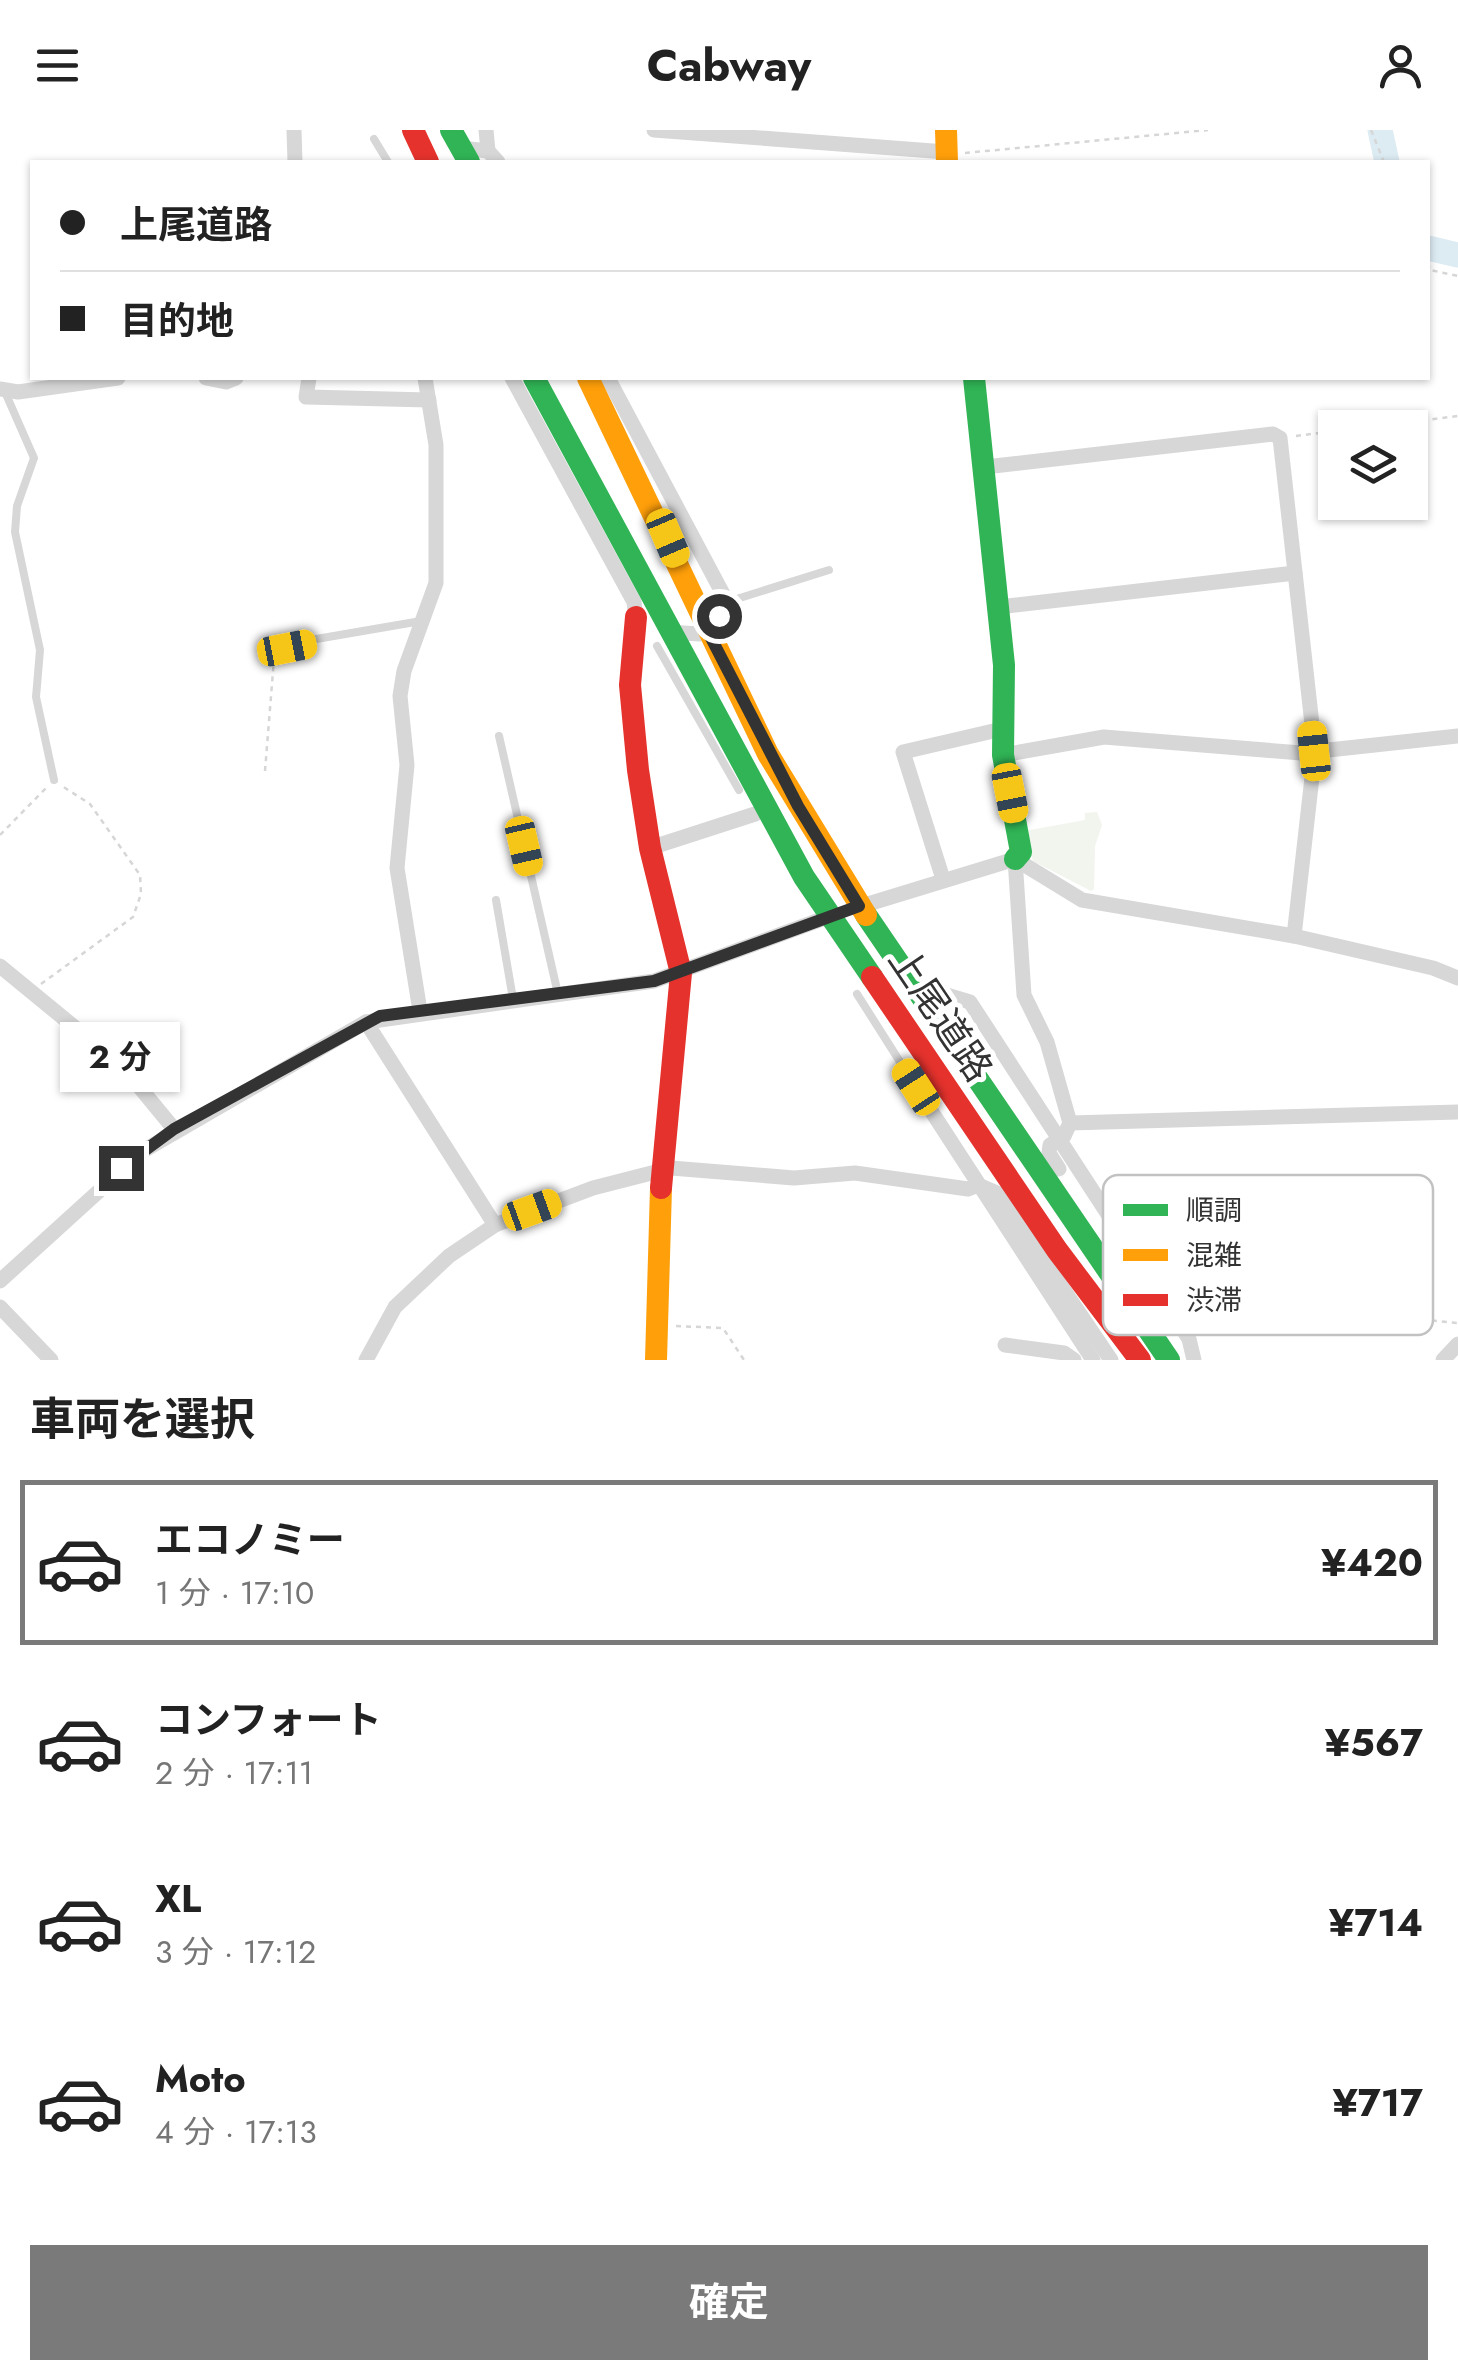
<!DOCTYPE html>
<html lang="ja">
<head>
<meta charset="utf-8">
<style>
  body { margin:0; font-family:Jost,"Noto Sans JP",sans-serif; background:#f2f2f2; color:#222; height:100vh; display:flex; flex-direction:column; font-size:38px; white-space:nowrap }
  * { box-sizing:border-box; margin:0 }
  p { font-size:32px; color:#767676 }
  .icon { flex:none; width:55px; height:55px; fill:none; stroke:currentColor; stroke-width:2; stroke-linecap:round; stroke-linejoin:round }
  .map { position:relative; height:1230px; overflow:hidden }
  .panel { display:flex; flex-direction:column; background:#fff; flex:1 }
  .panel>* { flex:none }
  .guide { position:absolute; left:30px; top:30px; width:1400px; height:220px; border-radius:0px; box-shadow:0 2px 8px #0004; display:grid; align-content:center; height:220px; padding:0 30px; background:#fff }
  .controls { position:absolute; left:1318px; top:280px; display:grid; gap:20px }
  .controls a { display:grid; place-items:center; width:110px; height:110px; border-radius:0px; background:#fff; box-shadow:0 2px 8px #0004; font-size:50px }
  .end { position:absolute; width:45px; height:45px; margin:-22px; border:12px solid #333; background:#fff; box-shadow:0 0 0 5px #fff }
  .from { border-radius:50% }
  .bubble { position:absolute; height:70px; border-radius:0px; background:#fff; box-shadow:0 2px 8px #0004; font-size:32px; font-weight:700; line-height:70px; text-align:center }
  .car { position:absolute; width:30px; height:60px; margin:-30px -15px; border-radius:12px; box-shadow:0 0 8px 2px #0007; background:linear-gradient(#f5c518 24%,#345 0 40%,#f5c518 0 76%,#345 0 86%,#f5c518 0) }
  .guide b { display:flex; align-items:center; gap:35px; height:95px; font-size:38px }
  .guide b+b { border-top:2px solid #e0e0e0 }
  .guide i { width:25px; height:25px; background:#222 }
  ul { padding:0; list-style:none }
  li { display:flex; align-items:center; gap:30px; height:165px; margin:0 20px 15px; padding:0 10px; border:5px solid transparent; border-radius:0px }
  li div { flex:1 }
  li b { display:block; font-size:38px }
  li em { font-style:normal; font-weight:700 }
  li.active { border-color:#7a7a7a }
  li>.icon { width:90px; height:90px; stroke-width:1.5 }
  h2 { padding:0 30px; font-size:45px; line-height:120px }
  .primary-button { display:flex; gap:20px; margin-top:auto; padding:20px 30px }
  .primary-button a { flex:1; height:115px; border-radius:0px; background:#7a7a7a; color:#fff; font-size:40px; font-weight:700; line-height:115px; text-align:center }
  header { display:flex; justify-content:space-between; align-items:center; height:130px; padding:0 30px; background:#fff; font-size:45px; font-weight:700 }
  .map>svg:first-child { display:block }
  .green { fill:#f1f5ed }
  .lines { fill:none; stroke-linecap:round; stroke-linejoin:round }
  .river { stroke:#ddebf3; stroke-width:25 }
  .path { stroke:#d6d6d6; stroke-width:2.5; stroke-dasharray:5 5; stroke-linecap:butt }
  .lane { stroke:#d7d7d7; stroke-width:8 }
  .street { stroke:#d7d7d7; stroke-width:15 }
  .fast { stroke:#30b455; stroke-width:22 }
  .slow { stroke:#ff9f0a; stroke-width:22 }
  .jam { stroke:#e5322d; stroke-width:22 }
  .route { stroke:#333; stroke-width:12 }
  .labels { text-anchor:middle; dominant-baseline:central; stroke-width:10; stroke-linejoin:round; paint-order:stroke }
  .street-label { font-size:38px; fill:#333; stroke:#fff }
  .key { fill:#fff; stroke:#c2c2c2; stroke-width:2.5 }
  .key-label { font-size:28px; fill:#333 }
</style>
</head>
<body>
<header><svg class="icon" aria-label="menu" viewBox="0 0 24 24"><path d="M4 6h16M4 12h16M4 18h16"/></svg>Cabway<svg class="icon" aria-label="person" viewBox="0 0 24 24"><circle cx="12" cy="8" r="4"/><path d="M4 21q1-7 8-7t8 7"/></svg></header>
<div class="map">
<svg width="1458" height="1230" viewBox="0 0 1458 1230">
  <rect width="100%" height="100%" fill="#fff"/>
  <polygon class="green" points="1097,682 1102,695 1095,716 1094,759 1091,761 1033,731 1025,701 1085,690 1085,683"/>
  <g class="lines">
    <g class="river">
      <polyline points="1380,0 1387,32"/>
      <polyline points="1428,118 1458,125"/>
    </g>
    <g class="path">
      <polyline points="1371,0 1384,32"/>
      <polyline points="965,23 1208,0"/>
      <polyline points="1428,133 1430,140 1458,146"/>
      <polyline points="1363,298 1458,286"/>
      <polyline points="1296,306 1335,301"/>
      <polyline points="265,641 274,529"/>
      <polyline points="0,705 48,656"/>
      <polyline points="41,854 133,787 141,764 140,745 90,674 62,656"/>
      <polyline points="676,1196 723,1198 744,1230"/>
      <polyline points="1203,1201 1272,1166 1322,1171 1355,1183 1458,1193"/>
    </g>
    <g class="lane">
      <polyline points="374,9 388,32"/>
      <polyline points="5,262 34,328 17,376 15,402 40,520 36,567 54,650"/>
      <polyline points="724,473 829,440"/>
      <polyline points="657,516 739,660"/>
      <polyline points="264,518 421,491"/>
      <polyline points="499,606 558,864"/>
      <polyline points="496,770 513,869"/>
      <polyline points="857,864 916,957 927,961"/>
    </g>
    <g class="street">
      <polyline points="294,0 295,32"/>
      <polyline points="486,0 488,21"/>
      <polyline points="654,0 946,22"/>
      <polyline points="461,18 488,21 498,32"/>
      <polyline points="206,248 226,252 236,248"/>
      <polyline points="309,248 306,267 429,270"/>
      <polyline points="512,248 634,472 636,487"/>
      <polyline points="608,248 723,464 716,497 699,504 668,502"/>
      <polyline points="0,259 18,262 118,248"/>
      <polyline points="985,337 1273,304 1280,308 1315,621 1294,806"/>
      <polyline points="998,477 1295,443"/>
      <polyline points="1003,625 1104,607 1301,623 1458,606"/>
      <polyline points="650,718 755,684"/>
      <polyline points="1015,729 1024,865 1047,912 1070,993 1064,1006 1050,1015 1049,1023 1059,1039"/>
      <polyline points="943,749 903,622 1002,599"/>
      <polyline points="855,778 1015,729 1082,770 1294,806 1433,838 1458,848"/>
      <polyline points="0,836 123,937 174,999"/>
      <polyline points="920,863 930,860 970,872 1189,1209 1194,1230"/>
      <polyline points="420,881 397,738 407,635 400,566 404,541 436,453 436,315 425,248"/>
      <polyline points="366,892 495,1095"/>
      <polyline points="935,940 927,961 928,976 1093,1230"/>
      <polyline points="1070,993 1458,982"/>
      <polyline points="0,1151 143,1021 366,892 654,851 833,785"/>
      <polyline points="0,1177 51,1230"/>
      <polyline points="1005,1215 1064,1223 1074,1230"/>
      <polyline points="366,1230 395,1177 449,1126 495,1095 593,1058 671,1038 794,1048 855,1043 968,1059 978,1055 999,1064 1111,1230"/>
      <polyline points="1443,1230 1458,1214"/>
    </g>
    <g class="fast">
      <polyline points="451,0 469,32"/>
      <polyline points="534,248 804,747 872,847"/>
      <polyline points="974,248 1004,535 1003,625 1021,722 1015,729"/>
      <polyline points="866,785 1169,1230"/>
    </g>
    <g class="slow">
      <polyline points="946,0 947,32"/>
      <polyline points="588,248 768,624 866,785"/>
      <polyline points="656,1230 661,1058"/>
    </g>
    <g class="jam">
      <polyline points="413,0 428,32"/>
      <polyline points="636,487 630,555 638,640 650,718 681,843 661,1058"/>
      <polyline points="872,847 1057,1120 1140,1230"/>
    </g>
  </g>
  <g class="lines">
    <polyline class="route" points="121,1038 174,999 380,886 654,851 859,776 798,676 708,502 719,486"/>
  </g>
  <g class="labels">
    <g class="street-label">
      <text transform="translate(941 884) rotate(56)">上尾道路</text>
    </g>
  </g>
  <rect x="1103" y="1045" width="330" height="160" rx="15" class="key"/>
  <rect x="1123" y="1074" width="45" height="12" fill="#30b455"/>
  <rect x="1123" y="1119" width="45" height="12" fill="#ff9f0a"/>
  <rect x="1123" y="1164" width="45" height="12" fill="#e5322d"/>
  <g class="key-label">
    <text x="1186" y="1090">順調</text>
    <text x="1186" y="1135">混雑</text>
    <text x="1186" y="1180">渋滞</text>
  </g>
</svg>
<div class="controls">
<a><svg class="icon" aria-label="layers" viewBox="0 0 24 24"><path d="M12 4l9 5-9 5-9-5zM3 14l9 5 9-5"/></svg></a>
</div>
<i class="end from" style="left:719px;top:486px"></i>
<i class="end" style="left:121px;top:1038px"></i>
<div class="bubble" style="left:60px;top:892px;width:120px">2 分</div>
<i class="car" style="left:668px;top:408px;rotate:157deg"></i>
<i class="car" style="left:287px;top:518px;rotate:79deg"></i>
<i class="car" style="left:1314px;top:621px;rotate:354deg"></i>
<i class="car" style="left:1010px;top:663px;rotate:169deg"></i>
<i class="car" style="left:524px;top:716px;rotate:167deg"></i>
<i class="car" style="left:916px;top:957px;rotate:327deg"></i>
<i class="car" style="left:532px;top:1080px;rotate:70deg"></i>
<div class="guide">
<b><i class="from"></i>上尾道路</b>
<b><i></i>目的地</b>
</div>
</div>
<section class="panel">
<h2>車両を選択</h2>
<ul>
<li class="active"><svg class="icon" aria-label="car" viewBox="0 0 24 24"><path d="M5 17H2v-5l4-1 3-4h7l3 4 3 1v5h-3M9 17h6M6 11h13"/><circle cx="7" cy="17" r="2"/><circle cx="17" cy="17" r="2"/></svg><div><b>エコノミー</b><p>1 分 · 17:10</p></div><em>¥420</em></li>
<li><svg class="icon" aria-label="car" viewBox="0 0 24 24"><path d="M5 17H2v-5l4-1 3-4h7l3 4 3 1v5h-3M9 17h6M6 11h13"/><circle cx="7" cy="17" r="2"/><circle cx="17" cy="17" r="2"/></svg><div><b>コンフォート</b><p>2 分 · 17:11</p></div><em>¥567</em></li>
<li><svg class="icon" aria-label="car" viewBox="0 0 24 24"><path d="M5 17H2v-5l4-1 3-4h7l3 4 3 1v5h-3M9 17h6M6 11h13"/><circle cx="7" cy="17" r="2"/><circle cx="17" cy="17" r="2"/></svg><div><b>XL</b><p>3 分 · 17:12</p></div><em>¥714</em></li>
<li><svg class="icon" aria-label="car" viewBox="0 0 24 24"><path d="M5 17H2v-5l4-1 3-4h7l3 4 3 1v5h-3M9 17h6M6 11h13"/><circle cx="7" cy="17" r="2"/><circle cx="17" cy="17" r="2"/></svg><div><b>Moto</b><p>4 分 · 17:13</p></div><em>¥717</em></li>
</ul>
<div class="primary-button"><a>確定</a></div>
</section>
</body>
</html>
